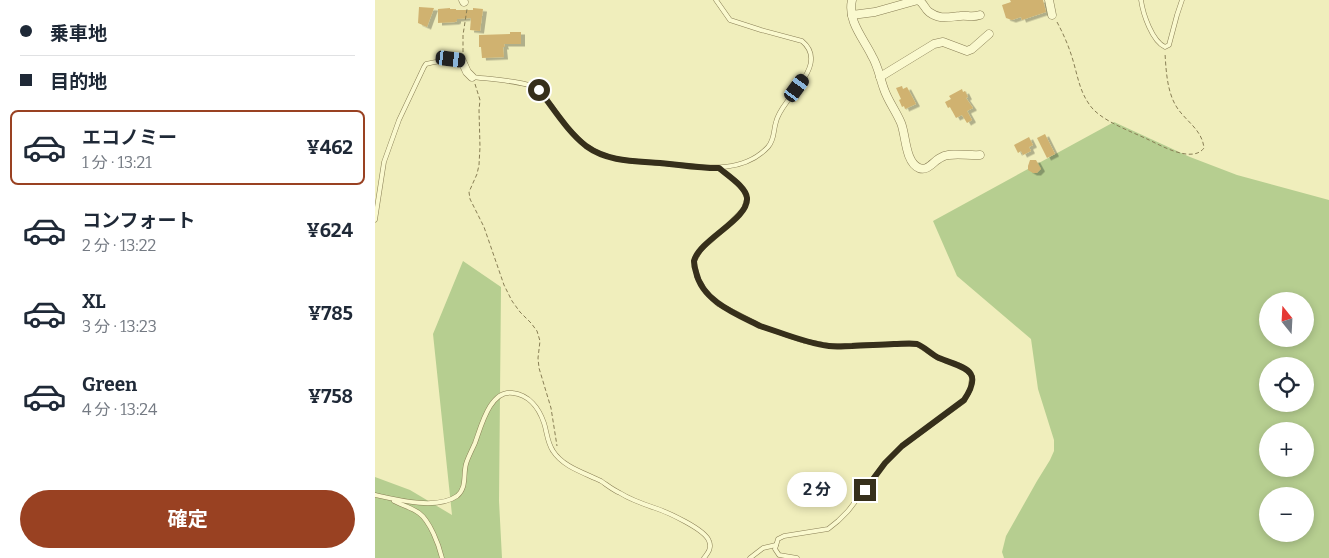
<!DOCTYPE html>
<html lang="ja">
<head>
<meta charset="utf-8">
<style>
  body { margin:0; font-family:Bitter,"Noto Sans JP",serif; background:#f6f6f7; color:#1f2937; height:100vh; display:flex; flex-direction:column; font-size:19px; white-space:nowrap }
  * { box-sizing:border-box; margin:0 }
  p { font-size:16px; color:#747a83 }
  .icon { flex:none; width:28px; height:28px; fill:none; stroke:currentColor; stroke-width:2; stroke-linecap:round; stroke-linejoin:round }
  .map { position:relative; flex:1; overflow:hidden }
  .drawer { display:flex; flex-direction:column; background:#fff; width:375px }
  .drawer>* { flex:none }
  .top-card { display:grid; align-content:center; height:110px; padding:0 20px; background:#fff }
  .needle { width:32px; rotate:342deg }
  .tools { position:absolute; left:884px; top:292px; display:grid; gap:10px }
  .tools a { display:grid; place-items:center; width:55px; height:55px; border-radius:50%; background:#fff; box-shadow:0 2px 8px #0003; font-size:25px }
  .end { position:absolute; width:22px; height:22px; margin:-11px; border:6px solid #362f1b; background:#fff; box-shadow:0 0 0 2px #fff }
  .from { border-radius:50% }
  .bubble { position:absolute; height:35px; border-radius:18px; background:#fff; box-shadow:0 2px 8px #0003; font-size:16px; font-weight:700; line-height:35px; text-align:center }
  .car { position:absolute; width:15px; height:30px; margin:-15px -8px; border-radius:6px; box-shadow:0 0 4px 1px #0007; background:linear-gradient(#222 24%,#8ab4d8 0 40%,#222 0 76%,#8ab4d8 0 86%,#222 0) }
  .top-card b { display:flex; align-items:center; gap:18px; height:48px; font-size:19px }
  .top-card b+b { border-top:1px solid #e0e1e3 }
  .top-card i { width:12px; height:12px; background:#1f2937 }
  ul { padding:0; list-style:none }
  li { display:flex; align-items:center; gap:15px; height:75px; margin:0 10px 8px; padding:0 10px; border:2px solid transparent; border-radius:8px }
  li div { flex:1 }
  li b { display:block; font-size:19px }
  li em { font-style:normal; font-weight:700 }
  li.current { border-color:#994122 }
  li>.icon { width:45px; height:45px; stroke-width:1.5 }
  .cta { display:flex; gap:10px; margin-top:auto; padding:10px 20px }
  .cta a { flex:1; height:58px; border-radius:30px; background:#994122; color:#fff; font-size:20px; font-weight:700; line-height:58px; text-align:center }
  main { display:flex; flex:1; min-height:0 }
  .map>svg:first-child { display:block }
  .green { fill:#b6ce90; fill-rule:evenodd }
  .building { fill:#d0b270; filter:url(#shadow) }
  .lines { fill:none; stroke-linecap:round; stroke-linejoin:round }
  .service-casing { stroke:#887e55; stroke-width:5 }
  .minor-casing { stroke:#887e55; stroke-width:9 }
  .path { stroke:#887e55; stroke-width:1; stroke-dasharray:4 2.5; stroke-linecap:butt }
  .service { stroke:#faf9cf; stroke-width:4 }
  .minor { stroke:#faf9cf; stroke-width:8 }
  .route { stroke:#362f1b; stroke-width:6 }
</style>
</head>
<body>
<main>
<section class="drawer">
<div class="top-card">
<b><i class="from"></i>乗車地</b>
<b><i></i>目的地</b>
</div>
<ul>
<li class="current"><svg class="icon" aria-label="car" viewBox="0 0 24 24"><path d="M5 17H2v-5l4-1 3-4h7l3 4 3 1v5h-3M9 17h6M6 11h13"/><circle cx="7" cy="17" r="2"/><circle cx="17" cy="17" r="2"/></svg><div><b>エコノミー</b><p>1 分 · 13:21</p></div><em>¥462</em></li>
<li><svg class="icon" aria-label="car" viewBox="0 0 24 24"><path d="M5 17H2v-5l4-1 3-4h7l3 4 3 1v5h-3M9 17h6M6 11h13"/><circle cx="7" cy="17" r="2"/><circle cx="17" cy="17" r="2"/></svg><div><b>コンフォート</b><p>2 分 · 13:22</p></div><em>¥624</em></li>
<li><svg class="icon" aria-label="car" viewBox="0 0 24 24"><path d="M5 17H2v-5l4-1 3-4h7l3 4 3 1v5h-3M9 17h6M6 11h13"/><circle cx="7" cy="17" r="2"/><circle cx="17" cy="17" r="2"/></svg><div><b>XL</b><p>3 分 · 13:23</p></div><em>¥785</em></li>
<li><svg class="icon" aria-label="car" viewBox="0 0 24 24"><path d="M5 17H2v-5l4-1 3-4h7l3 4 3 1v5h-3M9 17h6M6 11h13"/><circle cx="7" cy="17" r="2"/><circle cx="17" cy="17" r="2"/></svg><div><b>Green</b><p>4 分 · 13:24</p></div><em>¥758</em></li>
</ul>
<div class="cta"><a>確定</a></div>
</section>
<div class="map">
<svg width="954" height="558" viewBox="0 0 954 558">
  <defs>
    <filter id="shadow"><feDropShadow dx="4" dy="2.5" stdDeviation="0" flood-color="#0004"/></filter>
  </defs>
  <rect width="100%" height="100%" fill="#f0eebc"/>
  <g class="green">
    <path d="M739,122L815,157L862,175L954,200V558H629L627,552L631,536L662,481L675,460L679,451V440L663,389L656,339L582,276L558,221ZM892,301H930V339H892ZM892,366H930V404H892ZM892,431H930V469H892ZM892,496H930V534H892Z"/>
    <polygon points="88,261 126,287 124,501 127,558 0,558 0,477 35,490 77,515 58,334"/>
  </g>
  <g class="building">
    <polygon points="635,0 668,0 671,12 647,20 646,17 637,20 631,18 627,5 636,2"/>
    <polygon points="44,7 59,8 52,27 43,23"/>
    <polygon points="75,8 75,9 81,9 81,10 98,10 98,8 108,9 105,31 95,30 96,18 82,19 82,21 80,22 63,23 63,9"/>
    <polygon points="135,32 146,32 146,44 129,44 130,47 128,47 129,57 107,58 106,47 104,47 104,35 135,34"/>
    <polygon points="527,86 528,89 532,87 541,104 530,109 529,106 527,107 524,100 526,99 521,88"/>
    <polygon points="587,89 588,92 590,91 593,97 591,98 598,108 592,111 597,120 592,123 587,115 581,118 575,107 573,108 570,102 576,99 574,96"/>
    <polygon points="670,134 680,154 672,158 662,138"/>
    <polygon points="654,137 658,145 654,147 656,151 648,155 646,151 643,153 639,145"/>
    <polygon points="655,160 661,160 666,169 662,173 658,173 653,170 653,166"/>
  </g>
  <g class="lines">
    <g class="service-casing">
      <g id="service">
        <path d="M766,0C768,14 777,41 790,47L794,45L802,15L807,0"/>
        <path d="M97,77C112,79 152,81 163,89C168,93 172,99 175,104C186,119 197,136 213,147C235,162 260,161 285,163C321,166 365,177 393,147C400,139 398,131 401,122C403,113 409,106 414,99C426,83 449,59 427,41L386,30L355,20L341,0"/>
        <polyline points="344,168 363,183 369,191 372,198 369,209 349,229 326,249 319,261 322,277 331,292 343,304 388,327 429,341 456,346 526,344 542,344 563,358 584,365 592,370 597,376 595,390 589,401 527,446 510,463 473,511 463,521 453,529 409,536 403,539 400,549 404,555 422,558"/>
        <path d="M0,220L9,162L24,120L49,67L51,64C63,61 75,59 87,61"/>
        <path d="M0,495C22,500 62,510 82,496C92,488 88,475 91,464C93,457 97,450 100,443C106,427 115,389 138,393C154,395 164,408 169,423C172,432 172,442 178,451C188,467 210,473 226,481C232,485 238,490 245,493C256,500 268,504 280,508C292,512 330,529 334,541C337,548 333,553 329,558"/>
        <path d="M19,501C27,505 37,508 44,513C55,521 64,545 67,558"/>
        <polyline points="375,558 388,548 401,545"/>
      </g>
    </g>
    <g class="minor-casing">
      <g id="minor">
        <polyline points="88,0 89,2"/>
        <path d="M477,0C472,21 489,39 497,56C503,66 505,78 509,89C513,101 521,111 526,123C531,135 530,162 544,168C553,172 559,160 567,157C576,152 594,156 605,155"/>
        <polyline points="674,0 677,15"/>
        <path d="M477,15L500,12L543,0C549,3 549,8 554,12C565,20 573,17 585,16C593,15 596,18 605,15"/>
        <polyline points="87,61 92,72 97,77"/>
        <polyline points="505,77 559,44 568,42 592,51 597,49 614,34"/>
      </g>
    </g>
    <g class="path">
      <path d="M682,22C689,35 695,49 699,64C703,78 705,91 714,104C724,120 755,131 772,139C785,145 817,164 829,148C827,129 810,121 801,106C792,91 791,70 790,53"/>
      <polyline points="88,52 88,35 92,9"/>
      <polyline points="100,84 105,100 104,110 105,147 104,165 102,174 94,192 95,199 109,227 129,285 137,301 145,312 156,323 162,331 165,341 163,358 164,368 176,408 182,446"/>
    </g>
    <use href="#service" class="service"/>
    <use href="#minor" class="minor"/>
  </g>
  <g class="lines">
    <path class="route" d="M164,90C179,109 192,131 211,146C233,162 260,161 285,163C302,165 318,167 335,168H344C352,175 371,187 372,198C374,219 324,240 319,261C319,264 320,269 321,272C327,301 361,314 385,326C391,328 397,330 403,332C420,338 437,344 454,346C462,347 470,346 477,346C491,345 505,345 519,344C526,344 535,343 542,344C550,347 557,355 564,358C588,368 610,369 589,400L527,446L510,463L490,490"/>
  </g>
</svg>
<div class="tools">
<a><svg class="needle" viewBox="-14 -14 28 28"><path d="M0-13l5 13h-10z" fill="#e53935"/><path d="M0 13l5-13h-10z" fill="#747a83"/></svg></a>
<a><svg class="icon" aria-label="locate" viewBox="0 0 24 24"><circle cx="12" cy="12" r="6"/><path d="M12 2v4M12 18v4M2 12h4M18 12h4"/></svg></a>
<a>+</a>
<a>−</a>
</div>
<i class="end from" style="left:164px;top:90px"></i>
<i class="end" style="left:490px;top:490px"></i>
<div class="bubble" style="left:412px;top:472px;width:60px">2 分</div>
<i class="car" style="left:76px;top:59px;rotate:97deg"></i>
<i class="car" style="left:422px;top:88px;rotate:36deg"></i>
</div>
</main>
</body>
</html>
